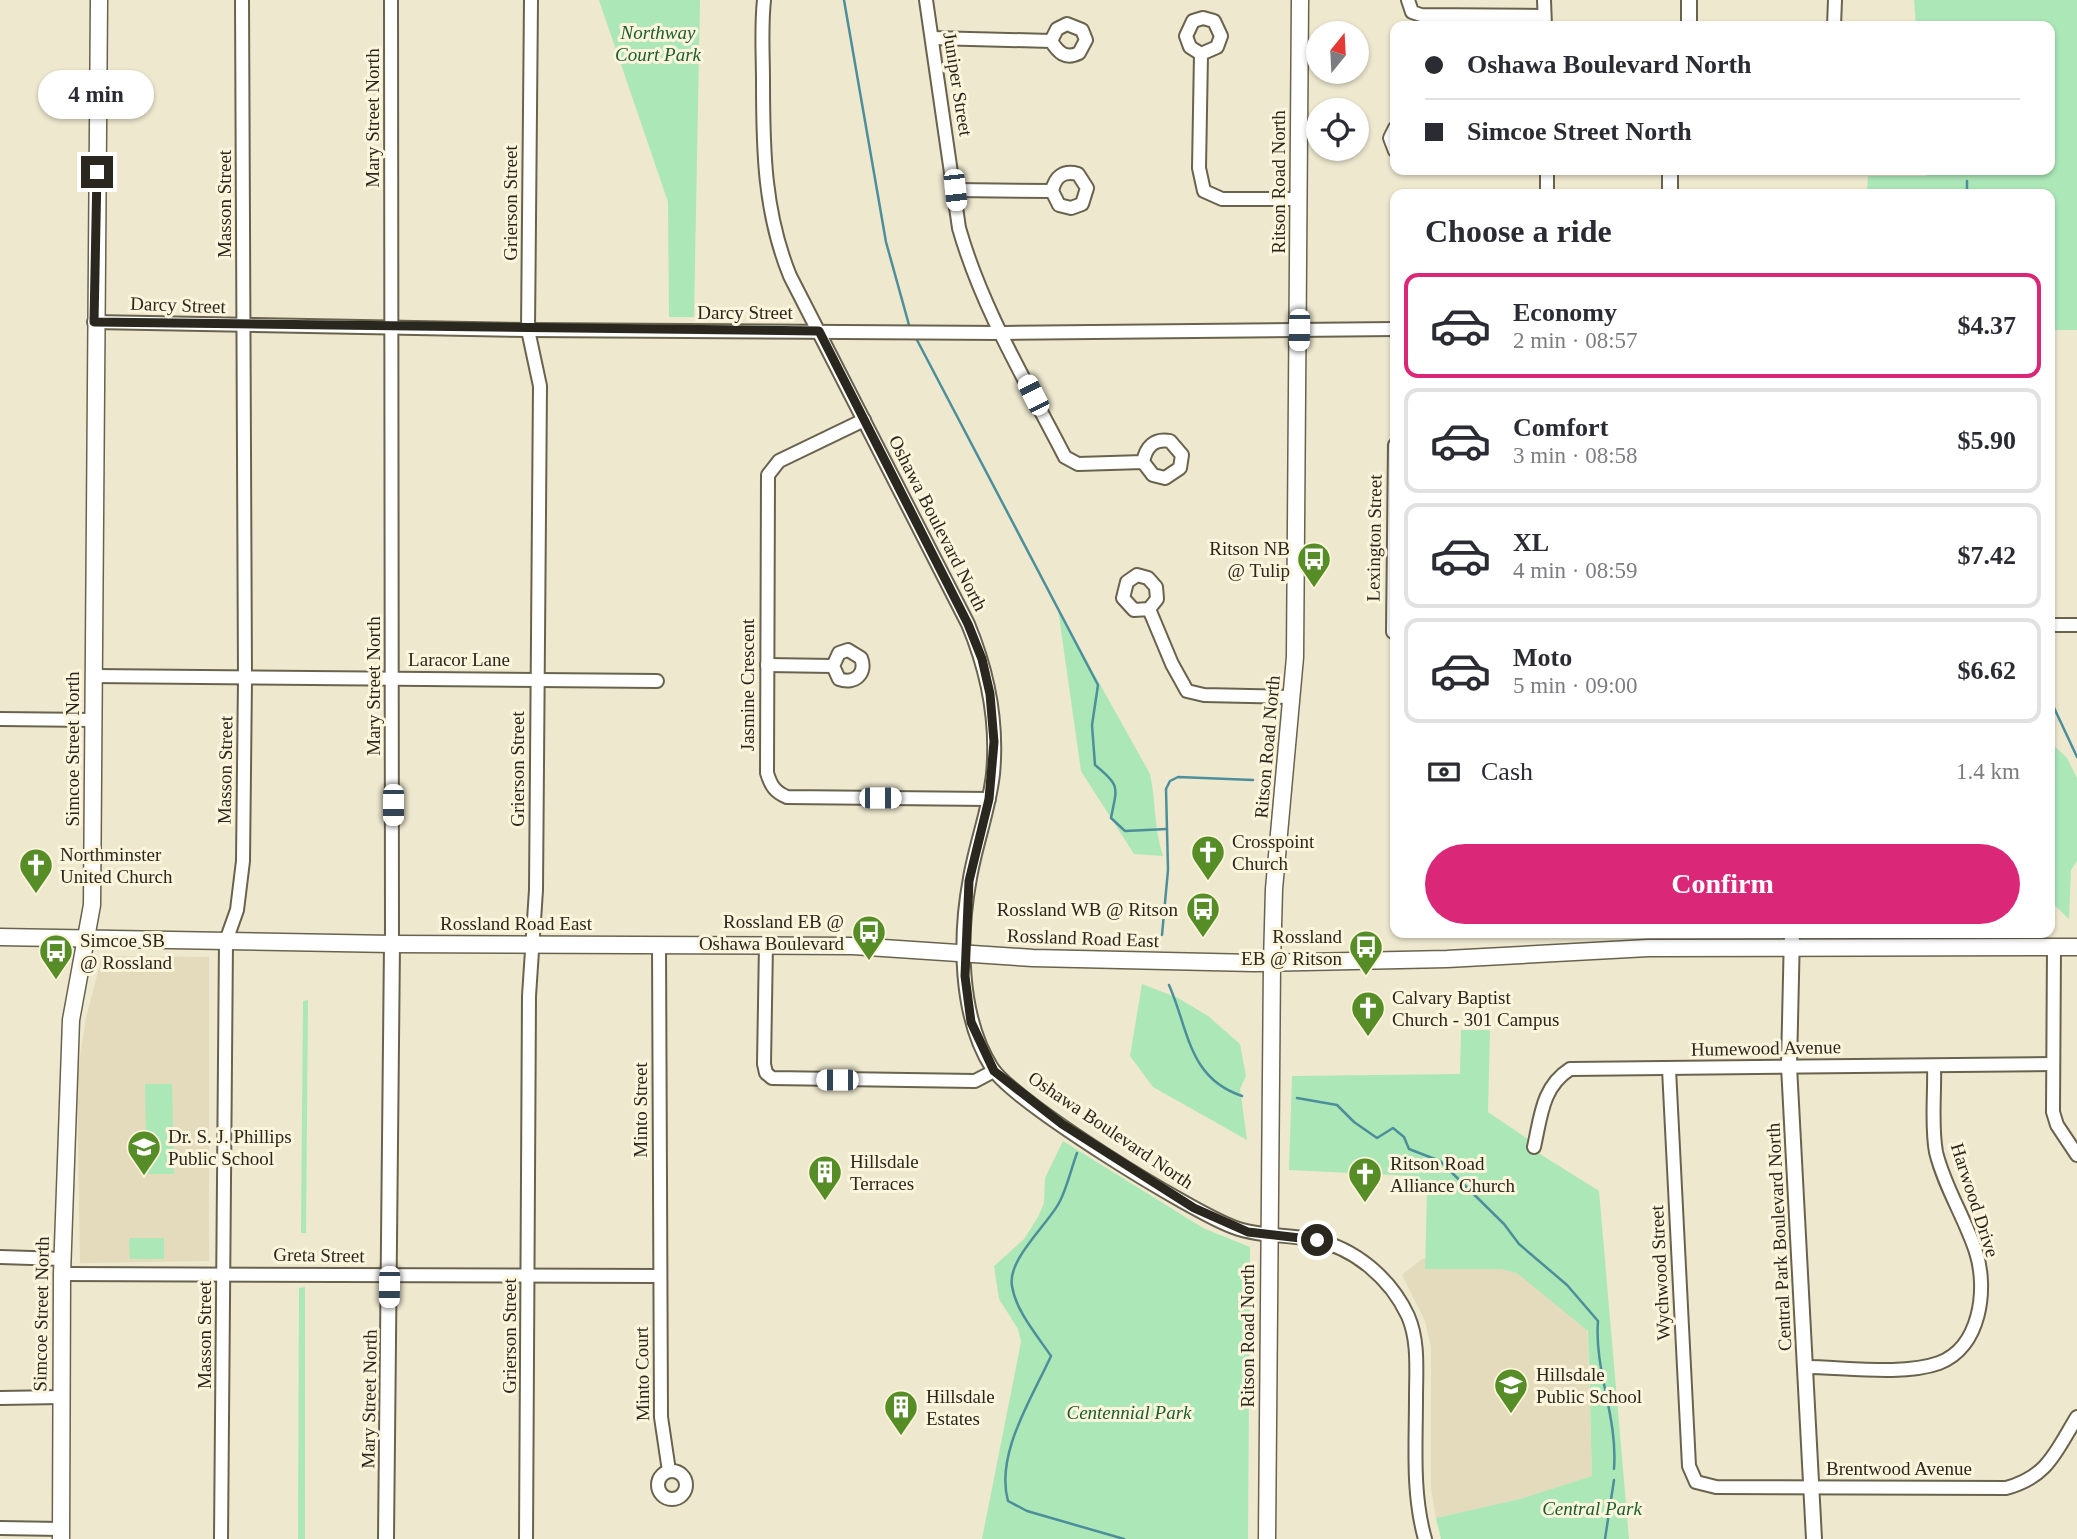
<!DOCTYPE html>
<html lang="en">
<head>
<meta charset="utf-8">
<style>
  body { margin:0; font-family:Georgia,serif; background:#f2f2f3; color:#2b2b33; height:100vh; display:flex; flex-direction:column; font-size:26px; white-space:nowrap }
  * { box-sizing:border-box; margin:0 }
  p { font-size:23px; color:#7c7c81 }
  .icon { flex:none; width:38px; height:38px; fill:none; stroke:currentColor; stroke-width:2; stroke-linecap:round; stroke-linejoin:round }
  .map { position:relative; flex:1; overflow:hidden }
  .panel { position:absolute; left:1390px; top:189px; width:665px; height:749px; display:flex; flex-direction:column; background:#fff; border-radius:14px; box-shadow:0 2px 5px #0004 }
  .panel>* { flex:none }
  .banner { position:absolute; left:1390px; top:21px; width:665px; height:154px; border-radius:14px; box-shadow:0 2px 5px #0004; display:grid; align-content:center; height:154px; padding:0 35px; background:#fff }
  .needle { width:46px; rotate:18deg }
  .controls { position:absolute; left:1306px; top:21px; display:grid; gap:14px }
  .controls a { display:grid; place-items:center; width:63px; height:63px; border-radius:50%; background:#fff; box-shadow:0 2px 5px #0004; font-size:35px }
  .end { position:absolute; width:32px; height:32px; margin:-16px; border:9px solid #2a271e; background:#fff; box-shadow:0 0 0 4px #fff }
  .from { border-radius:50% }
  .bubble { position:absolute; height:49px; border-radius:24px; background:#fff; box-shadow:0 2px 5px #0004; font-size:23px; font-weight:700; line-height:49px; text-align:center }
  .car { position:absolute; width:21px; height:42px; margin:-21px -10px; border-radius:9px; box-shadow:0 0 5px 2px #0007; background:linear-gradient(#fff 24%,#345 0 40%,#fff 0 76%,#345 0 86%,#fff 0) }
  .banner b { display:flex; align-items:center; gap:24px; height:66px; font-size:26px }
  .banner b+b { border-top:2px solid #e1e1e2 }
  .banner i { width:18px; height:18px; background:#2b2b33 }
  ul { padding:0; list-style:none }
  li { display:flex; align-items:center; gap:21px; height:105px; margin:0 14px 10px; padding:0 21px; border:4px solid #e1e1e2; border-radius:14px }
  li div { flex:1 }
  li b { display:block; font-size:26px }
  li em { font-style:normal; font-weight:700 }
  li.current { border-color:#db2777 }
  li>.icon { width:63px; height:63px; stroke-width:1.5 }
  h2 { padding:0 35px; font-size:32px; line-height:84px }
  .pay { display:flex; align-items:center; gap:18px; height:77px; padding:0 35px; font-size:26px }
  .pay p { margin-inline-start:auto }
  .button { display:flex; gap:14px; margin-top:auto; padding:14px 35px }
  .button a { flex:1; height:80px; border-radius:42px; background:#db2777; color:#fff; font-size:28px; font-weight:700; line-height:80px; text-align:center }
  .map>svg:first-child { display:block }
  .built { fill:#e3dbbb }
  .green { fill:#ace7b8 }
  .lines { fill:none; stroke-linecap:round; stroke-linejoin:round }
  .stream { stroke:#4c8f9b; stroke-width:2.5 }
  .minor-casing { stroke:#69634e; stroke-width:16 }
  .tertiary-casing { stroke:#69634e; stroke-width:18 }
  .secondary-casing { stroke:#69634e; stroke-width:19 }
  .minor { stroke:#fff; stroke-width:12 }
  .tertiary { stroke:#fff; stroke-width:14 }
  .secondary { stroke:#fff; stroke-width:16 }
  .route { stroke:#2a271e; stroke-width:9 }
  .labels { text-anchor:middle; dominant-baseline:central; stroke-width:6; stroke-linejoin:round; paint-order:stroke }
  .park-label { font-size:19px; font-style:italic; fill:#1a5d2f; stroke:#fcf5dc }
  .street-label { font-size:19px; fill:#2a271e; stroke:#fcf5dc }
  .poi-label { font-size:19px; fill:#2a271e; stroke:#fcf5dc; text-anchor:start }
</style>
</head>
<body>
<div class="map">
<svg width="2077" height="1539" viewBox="0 0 2077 1539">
  <rect width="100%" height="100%" fill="#eee8cf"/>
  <g class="built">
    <polygon points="102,956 209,957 209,1261 80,1263 77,1077 86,1018"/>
    <polygon points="1422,1259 1518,1261 1587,1317 1592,1476 1520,1499 1436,1518 1431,1488 1431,1347 1425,1321 1402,1275"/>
  </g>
  <g class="green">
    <polygon points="599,0 700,0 694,317 669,317 668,202"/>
    <polygon points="1914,0 2077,0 2077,330 2049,330 2049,194 1867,194 1868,176 1927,176 1927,170 2049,170 2049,26 1916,26"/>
    <path d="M1058,609L1150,774C1156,801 1154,830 1163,856L1134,854L1081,771Z"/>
    <polygon points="2049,741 2067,758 2077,778 2077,861 2071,870 2069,919 2049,900"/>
    <polygon points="1142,984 1178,998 1208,1016 1240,1044 1246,1076 1240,1089 1247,1140 1153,1087 1130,1056"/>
    <polygon points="308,1000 306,1233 301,1233 303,1001"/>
    <polygon points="1461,1030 1490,1030 1488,1112 1541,1148 1540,1154 1599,1191 1629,1539 1441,1539 1436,1518 1520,1499 1592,1476 1588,1331 1517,1273 1501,1269 1425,1269 1427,1193 1413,1176 1289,1170 1292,1076 1460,1074"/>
    <polygon points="145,1084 172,1084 174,1174 147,1174"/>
    <polygon points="1063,1141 1203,1228 1250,1247 1248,1539 982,1539 1021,1342 1018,1329 999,1299 994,1266 1024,1239 1038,1217 1044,1203 1045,1178"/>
    <polygon points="164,1238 164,1259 130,1259 129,1238"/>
    <polygon points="305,1287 305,1539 298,1539 299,1288"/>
  </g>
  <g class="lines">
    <g class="stream">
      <polyline points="844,0 886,242 909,325"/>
      <polyline points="1967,194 1967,181"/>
      <path d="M917,340L1098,685L1092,725L1095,765C1121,786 1117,787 1111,818L1125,831L1167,829"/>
      <polyline points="2049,697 2077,757"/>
      <polyline points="1162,935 1168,870 1166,789 1170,781 1178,777 1253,780"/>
      <path d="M1169,985C1189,1030 1188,1078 1242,1096"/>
      <path d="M1297,1098L1337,1105L1354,1122L1377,1138L1393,1128L1404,1137L1409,1149L1440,1161L1504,1224L1519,1244L1567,1285L1598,1321C1594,1370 1618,1417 1614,1469"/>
      <path d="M1077,1153C1071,1169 1067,1188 1059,1203C1047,1225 1007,1260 1012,1286C1016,1311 1036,1334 1051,1356C1032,1398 995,1454 1008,1501L1027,1511L1124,1539"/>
      <polyline points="1605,1539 1614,1480"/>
    </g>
    <g class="minor-casing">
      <g id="minor">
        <polyline points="391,0 392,944"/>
        <path d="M764,0C761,27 763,54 763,81C763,150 764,212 790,276L968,624C988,672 998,721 993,774C989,810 976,843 970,878C959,937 959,1016 992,1068C1015,1103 1190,1211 1233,1227C1259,1237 1288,1234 1315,1240C1355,1248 1391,1279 1408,1316C1419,1341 1416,1371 1416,1398C1416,1445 1412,1493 1425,1539"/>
        <path d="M926,0L959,228C982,309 1027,383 1065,457L1078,464L1143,462L1153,475L1165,478L1180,468L1182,455L1170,441C1154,438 1146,447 1143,462"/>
        <polyline points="1408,0 1412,12 1421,15 1544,16"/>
        <polyline points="1544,0 1545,26"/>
        <polyline points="1834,26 1835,0"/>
        <path d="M932,38L1051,41L1057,29L1067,24L1082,30L1086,40L1079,53C1065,60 1058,52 1051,41"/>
        <polyline points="1201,54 1217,47 1221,36 1214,21 1203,18 1193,21 1186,36 1190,47 1201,54 1199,168 1204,191 1222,199 1298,199"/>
        <polyline points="1395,128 1390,138 1395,151"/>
        <path d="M955,190L1052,191L1059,205L1071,208L1082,204L1087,188L1078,174C1063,170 1055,177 1052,191"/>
        <polyline points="1547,194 1547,170"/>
        <polyline points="94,322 528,330 1003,333 1395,329"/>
        <path d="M864,420L779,461L768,475L767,773C771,786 775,792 787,797L989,799"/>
        <polyline points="1149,609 1134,610 1123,598 1127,582 1137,575 1148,578 1156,587 1157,599 1149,609 1172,664 1187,691 1204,695 1292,697"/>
        <polyline points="2049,625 2077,625"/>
        <polyline points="1393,632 1395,445"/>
        <path d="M767,665L833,666L839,679C855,685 867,673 861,658L848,650L839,653L833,666"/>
        <polyline points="93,676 657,681"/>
        <polyline points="0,719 93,720"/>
        <polyline points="659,944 661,1417 669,1471"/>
        <polyline points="766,944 764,1064 766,1073 772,1078 975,1081 994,1071"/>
        <polyline points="2054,947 2053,1112 2057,1125 2077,1155"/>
        <path d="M1669,1069L1689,1466L1696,1482L1716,1487L2006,1488C2048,1477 2056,1451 2077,1417"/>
        <path d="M1534,1147C1541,1116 1542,1087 1570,1069L2053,1064"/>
        <polyline points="0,1257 63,1259"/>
        <polyline points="62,1274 659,1276"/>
        <path d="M1805,1367C1843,1367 1903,1376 1939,1363C1980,1348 1988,1290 1976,1252C1965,1218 1944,1186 1936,1152C1931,1125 1935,1094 1934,1066"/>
        <polyline points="0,1398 61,1397"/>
        <circle cx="672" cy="1485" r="14"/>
        <polyline points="0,1528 61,1529"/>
        <polyline points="221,1539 226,941 237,910 243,861 245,679 242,0"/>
        <polyline points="526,1539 529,996 536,890 540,386 528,330 531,0"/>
      </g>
    </g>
    <g class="tertiary-casing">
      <g id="tertiary">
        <polyline points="1689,26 1689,0"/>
        <polyline points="1670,194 1670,170"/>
        <polyline points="1792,933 1789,1066 1814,1539"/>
        <polyline points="386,1539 392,944"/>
      </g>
    </g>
    <g class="secondary-casing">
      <g id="secondary">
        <polyline points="0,937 392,944 853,946 1033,958 1254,963 1447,959 1648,948 2077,947"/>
        <polyline points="61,1539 62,1274 71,1020 92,905 99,0"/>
        <polyline points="1267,1539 1272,963 1274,889 1295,657 1300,0"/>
      </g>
    </g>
    <use href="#minor" class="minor"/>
    <use href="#tertiary" class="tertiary"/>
    <use href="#secondary" class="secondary"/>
  </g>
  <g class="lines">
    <polyline class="route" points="97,172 94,322 819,331 968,624 982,659 990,694 994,742 989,799 969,881 965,976 971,1022 994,1071 1062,1124 1194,1208 1248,1232 1317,1240"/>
  </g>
  <defs>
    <g id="bus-pin" transform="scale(1.75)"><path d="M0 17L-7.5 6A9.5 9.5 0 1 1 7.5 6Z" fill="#578d26" stroke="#fcf5dc"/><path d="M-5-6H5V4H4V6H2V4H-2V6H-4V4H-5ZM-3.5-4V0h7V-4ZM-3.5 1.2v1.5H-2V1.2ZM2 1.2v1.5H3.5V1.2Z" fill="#fff"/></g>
    <g id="church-pin" transform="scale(1.75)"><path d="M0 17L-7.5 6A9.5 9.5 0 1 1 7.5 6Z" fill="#578d26" stroke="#fcf5dc"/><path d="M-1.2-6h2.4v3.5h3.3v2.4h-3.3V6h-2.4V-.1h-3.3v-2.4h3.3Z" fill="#fff"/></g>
    <g id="school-pin" transform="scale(1.75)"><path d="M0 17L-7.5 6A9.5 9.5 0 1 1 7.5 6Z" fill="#578d26" stroke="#fcf5dc"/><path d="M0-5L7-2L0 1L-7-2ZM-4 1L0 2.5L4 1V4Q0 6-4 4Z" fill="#fff"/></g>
    <g id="building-pin" transform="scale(1.75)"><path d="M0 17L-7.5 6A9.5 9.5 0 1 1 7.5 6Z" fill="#578d26" stroke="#fcf5dc"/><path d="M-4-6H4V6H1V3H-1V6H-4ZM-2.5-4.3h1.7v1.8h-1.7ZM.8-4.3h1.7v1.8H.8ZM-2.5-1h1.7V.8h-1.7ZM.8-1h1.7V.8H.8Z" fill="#fff"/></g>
  </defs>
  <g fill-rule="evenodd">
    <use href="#bus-pin" x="1314" y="559"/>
    <use href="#church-pin" x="1208" y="852"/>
    <use href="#church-pin" x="36" y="865"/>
    <use href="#bus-pin" x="1203" y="909"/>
    <use href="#bus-pin" x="869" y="932"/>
    <use href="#bus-pin" x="1366" y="947"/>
    <use href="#bus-pin" x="56" y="951"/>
    <use href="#church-pin" x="1368" y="1008"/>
    <use href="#school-pin" x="144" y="1147"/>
    <use href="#building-pin" x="825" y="1172"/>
    <use href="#church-pin" x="1365" y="1174"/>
    <use href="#school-pin" x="1511" y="1385"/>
    <use href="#building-pin" x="901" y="1407"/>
  </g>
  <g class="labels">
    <g class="park-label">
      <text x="658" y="32">Northway<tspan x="658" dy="22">Court Park</tspan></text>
      <text x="1129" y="1412">Centennial Park</text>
      <text x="1592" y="1508">Central Park</text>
    </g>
    <g class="street-label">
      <text transform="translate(958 84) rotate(81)">Juniper Street</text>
      <text transform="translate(372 118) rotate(-90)">Mary Street North</text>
      <text transform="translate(1278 182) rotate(-90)">Ritson Road North</text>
      <text transform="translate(510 203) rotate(-90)">Grierson Street</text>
      <text transform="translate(224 204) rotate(-90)">Masson Street</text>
      <text transform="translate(178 305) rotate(2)">Darcy Street</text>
      <text x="745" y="312">Darcy Street</text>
      <text transform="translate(938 523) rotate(63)">Oshawa Boulevard North</text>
      <text transform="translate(1374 538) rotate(-89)">Lexington Street</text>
      <text x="459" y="659">Laracor Lane</text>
      <text transform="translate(747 685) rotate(-90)">Jasmine Crescent</text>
      <text transform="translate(373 686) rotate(-90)">Mary Street North</text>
      <text transform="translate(1267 747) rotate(-85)">Ritson Road North</text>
      <text transform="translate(72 749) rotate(-90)">Simcoe Street North</text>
      <text transform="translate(517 769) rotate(-90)">Grierson Street</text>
      <text transform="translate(225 770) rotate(-89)">Masson Street</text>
      <text x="516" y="923">Rossland Road East</text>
      <text transform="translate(1083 938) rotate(2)">Rossland Road East</text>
      <text transform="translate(1766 1048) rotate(-1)">Humewood Avenue</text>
      <text transform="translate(640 1110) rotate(-90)">Minto Street</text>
      <text transform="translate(1111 1130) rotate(34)">Oshawa Boulevard North</text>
      <text transform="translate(1975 1200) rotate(72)">Harwood Drive</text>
      <text transform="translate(1779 1237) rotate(-93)">Central Park Boulevard North</text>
      <text transform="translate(319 1255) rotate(1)">Greta Street</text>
      <text transform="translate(1660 1273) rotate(-93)">Wychwood Street</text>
      <text transform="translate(41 1314) rotate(-89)">Simcoe Street North</text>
      <text transform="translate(204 1335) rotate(-90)">Masson Street</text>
      <text transform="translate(509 1336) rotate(-90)">Grierson Street</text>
      <text transform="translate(1247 1336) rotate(-90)">Ritson Road North</text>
      <text transform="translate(642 1374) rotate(-91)">Minto Court</text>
      <text transform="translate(369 1399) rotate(-89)">Mary Street North</text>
      <text x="1899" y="1468">Brentwood Avenue</text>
    </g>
    <g class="poi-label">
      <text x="1290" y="548" text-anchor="end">Ritson NB<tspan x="1290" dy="22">@ Tulip</tspan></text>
      <text x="1232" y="841">Crosspoint<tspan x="1232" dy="22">Church</tspan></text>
      <text x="60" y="854">Northminster<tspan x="60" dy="22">United Church</tspan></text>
      <text x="1178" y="909" text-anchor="end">Rossland WB @ Ritson</text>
      <text x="844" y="921" text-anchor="end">Rossland EB @<tspan x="844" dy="22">Oshawa Boulevard</tspan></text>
      <text x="1342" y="936" text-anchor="end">Rossland<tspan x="1342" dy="22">EB @ Ritson</tspan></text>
      <text x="80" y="940">Simcoe SB<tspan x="80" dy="22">@ Rossland</tspan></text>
      <text x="1392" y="997">Calvary Baptist<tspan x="1392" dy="22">Church - 301 Campus</tspan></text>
      <text x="168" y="1136">Dr. S. J. Phillips<tspan x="168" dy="22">Public School</tspan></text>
      <text x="850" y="1161">Hillsdale<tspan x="850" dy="22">Terraces</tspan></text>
      <text x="1390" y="1163">Ritson Road<tspan x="1390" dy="22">Alliance Church</tspan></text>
      <text x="1536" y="1374">Hillsdale<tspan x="1536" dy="22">Public School</tspan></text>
      <text x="926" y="1396">Hillsdale<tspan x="926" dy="22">Estates</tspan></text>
    </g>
  </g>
</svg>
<div class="controls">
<a><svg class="needle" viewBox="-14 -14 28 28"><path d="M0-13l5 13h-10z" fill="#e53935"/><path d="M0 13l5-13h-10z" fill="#7c7c81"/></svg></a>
<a><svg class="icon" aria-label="locate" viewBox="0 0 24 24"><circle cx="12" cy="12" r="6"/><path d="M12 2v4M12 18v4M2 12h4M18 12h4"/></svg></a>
</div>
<i class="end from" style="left:1317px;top:1240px"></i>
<i class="end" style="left:97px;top:172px"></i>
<div class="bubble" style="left:38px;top:70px;width:116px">4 min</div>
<i class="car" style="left:955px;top:190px;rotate:174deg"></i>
<i class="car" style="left:1299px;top:330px;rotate:181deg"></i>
<i class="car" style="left:1033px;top:395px;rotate:333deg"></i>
<i class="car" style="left:880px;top:798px;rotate:90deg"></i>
<i class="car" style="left:393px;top:805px;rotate:180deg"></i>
<i class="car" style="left:837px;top:1080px;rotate:270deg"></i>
<i class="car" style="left:389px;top:1287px;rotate:181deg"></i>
<div class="banner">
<b><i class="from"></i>Oshawa Boulevard North</b>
<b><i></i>Simcoe Street North</b>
</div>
<section class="panel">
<h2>Choose a ride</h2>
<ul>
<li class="current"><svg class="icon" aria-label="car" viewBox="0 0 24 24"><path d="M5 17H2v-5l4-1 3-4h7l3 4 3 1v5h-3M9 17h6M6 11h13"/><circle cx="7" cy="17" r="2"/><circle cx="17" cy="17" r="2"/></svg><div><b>Economy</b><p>2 min · 08:57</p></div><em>$4.37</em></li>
<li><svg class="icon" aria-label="car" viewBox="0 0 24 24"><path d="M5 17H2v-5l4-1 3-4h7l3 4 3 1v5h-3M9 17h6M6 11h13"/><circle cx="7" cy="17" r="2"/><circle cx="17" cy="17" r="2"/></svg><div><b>Comfort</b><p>3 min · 08:58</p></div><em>$5.90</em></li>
<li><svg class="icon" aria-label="car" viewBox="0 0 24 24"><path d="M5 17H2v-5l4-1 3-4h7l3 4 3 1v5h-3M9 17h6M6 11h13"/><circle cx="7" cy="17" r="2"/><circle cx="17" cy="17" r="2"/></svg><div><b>XL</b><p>4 min · 08:59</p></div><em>$7.42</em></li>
<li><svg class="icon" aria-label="car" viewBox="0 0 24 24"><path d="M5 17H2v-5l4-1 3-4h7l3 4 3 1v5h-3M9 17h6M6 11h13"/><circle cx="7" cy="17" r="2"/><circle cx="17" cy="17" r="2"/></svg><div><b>Moto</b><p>5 min · 09:00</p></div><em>$6.62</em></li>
</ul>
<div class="pay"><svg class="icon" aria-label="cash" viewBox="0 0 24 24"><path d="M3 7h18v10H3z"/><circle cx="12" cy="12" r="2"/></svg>Cash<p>1.4 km</p></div>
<div class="button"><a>Confirm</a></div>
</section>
</div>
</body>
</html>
